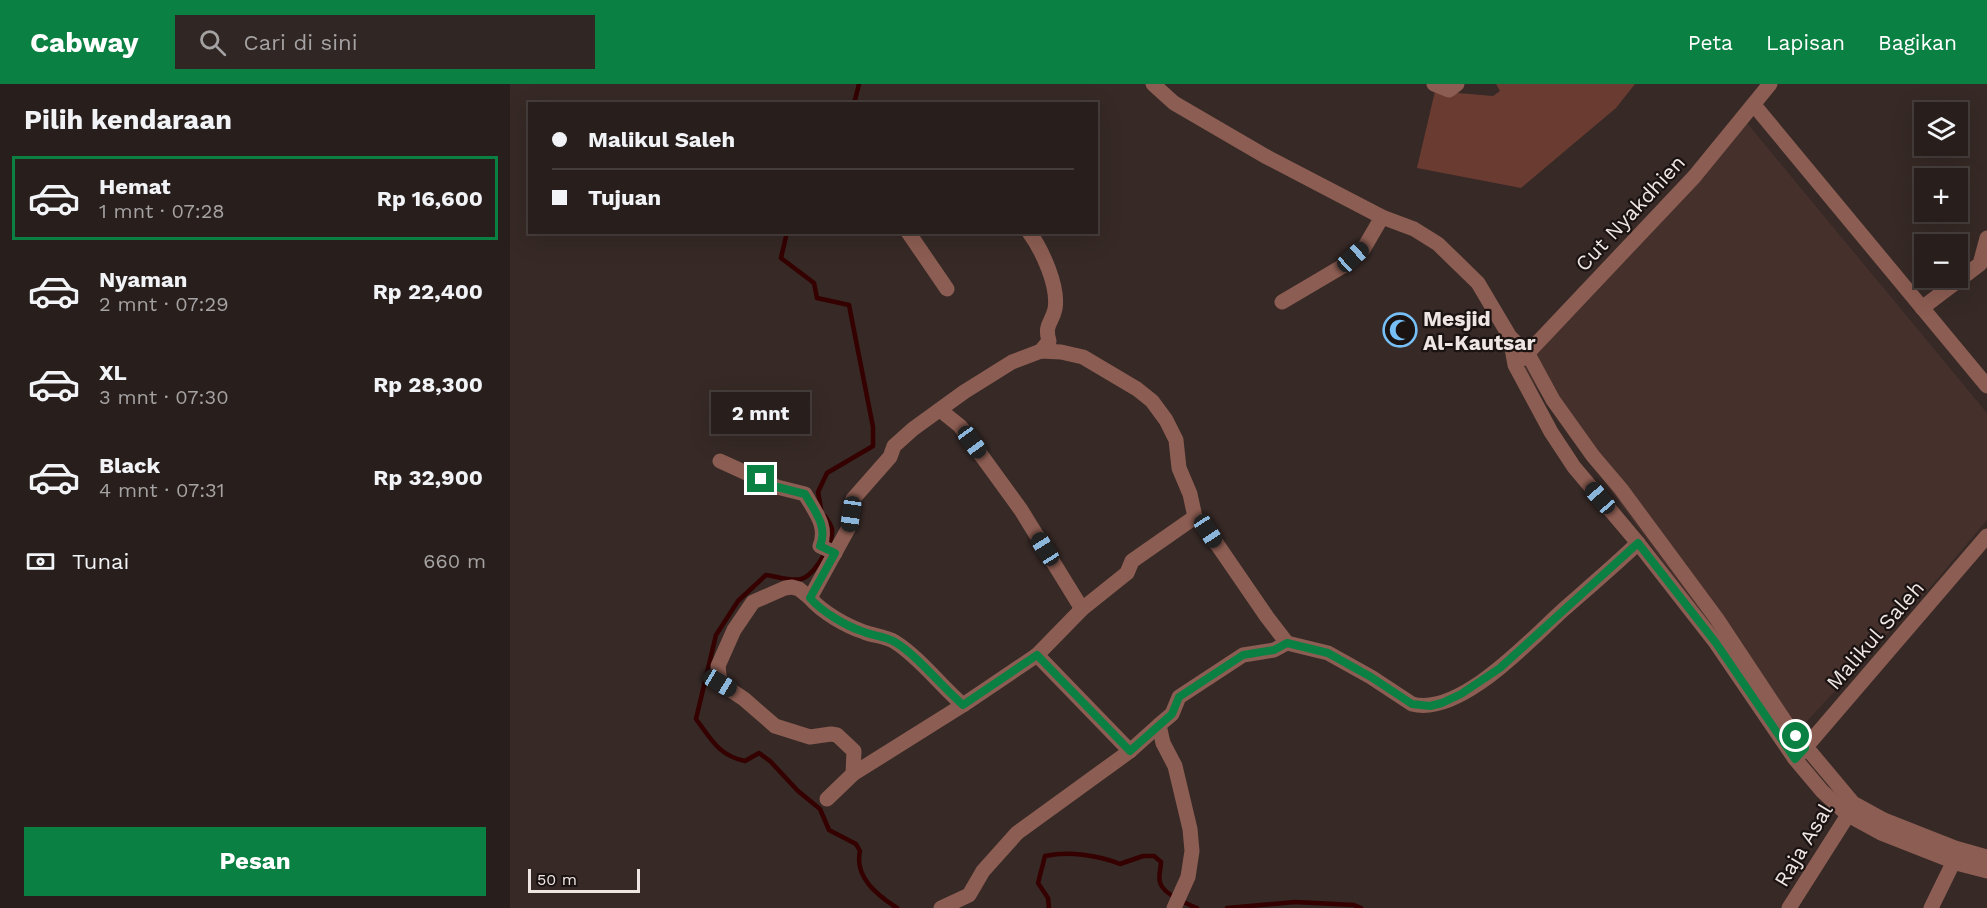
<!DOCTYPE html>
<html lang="id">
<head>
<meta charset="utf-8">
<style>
  body { margin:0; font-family:"Work Sans",sans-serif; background:#302725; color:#f1f3f6; height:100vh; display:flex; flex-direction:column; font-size:22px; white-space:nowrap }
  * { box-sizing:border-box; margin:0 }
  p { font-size:20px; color:#a5a2a3 }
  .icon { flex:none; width:33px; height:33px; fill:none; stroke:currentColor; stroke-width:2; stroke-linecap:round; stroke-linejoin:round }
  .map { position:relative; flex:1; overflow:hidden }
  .details { display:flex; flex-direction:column; background:#281f1c; width:510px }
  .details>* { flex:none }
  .banner { position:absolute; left:18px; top:18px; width:570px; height:132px; border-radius:0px; box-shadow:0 6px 24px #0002,0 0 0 2px #443d3b; display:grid; align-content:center; height:132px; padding:0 24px; background:#281f1c }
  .buttons { position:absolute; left:1404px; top:18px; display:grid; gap:12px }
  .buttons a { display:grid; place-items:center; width:54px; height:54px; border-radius:0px; background:#281f1c; box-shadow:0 6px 24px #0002,0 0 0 2px #443d3b; font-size:30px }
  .scale { position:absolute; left:18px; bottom:15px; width:112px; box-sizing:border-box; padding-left:6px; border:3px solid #efe6e4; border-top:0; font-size:16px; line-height:21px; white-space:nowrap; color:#efe6e4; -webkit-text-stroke:4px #1a1312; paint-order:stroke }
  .end { position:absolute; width:27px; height:27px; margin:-14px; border:8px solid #0b8043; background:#fff; box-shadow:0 0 0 3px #fff }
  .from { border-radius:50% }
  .bubble { position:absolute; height:42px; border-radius:0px; background:#281f1c; box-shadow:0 6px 24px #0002,0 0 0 2px #443d3b; font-size:20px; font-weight:700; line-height:42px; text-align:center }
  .car { position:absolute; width:18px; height:36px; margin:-18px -9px; border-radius:8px; box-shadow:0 0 4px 2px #0007; background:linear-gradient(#222 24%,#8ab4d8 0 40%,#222 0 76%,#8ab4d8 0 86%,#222 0) }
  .banner b { display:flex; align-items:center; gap:21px; height:57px; font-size:22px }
  .banner b+b { border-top:2px solid #443d3b }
  .banner i { width:15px; height:15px; background:#f1f3f6 }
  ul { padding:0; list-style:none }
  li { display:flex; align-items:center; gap:18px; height:84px; margin:0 12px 9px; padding:0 12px; border:3px solid transparent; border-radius:0px }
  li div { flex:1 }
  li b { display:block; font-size:22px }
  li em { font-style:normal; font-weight:700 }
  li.selected { border-color:#0b8043 }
  li>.icon { width:54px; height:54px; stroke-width:1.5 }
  h2 { padding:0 24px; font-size:27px; line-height:72px }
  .pay { display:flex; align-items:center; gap:15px; height:66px; padding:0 24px; font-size:22px }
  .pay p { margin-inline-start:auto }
  .action { display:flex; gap:12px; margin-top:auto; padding:12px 24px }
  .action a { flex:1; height:69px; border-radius:0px; background:#0b8043; color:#fff; font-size:24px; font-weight:700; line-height:69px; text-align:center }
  header { display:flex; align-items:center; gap:36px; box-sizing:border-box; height:84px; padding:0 30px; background:#0b8043; color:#fff }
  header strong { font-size:28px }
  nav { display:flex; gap:33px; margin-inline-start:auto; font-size:21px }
  .search { width:420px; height:54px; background:#302725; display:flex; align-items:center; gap:15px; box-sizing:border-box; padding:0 21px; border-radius:0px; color:#a5a2a3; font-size:22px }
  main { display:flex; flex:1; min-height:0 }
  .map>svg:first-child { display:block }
  .built { fill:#45302c }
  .green { fill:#693b31 }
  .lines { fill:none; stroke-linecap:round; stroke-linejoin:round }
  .stream { stroke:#340100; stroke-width:4.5 }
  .minor { stroke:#8c5d52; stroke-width:15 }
  .route { stroke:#0b8043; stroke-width:8 }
  .labels { text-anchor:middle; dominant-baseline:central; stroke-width:4.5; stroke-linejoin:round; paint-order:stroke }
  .street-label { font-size:21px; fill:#efe6e4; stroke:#1a1312 }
  .poi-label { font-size:21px; font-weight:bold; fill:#efe6e4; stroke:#1a1312; text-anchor:start }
</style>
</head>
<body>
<header>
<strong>Cabway</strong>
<div class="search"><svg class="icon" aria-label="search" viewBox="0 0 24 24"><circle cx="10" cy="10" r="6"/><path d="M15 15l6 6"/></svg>Cari di sini</div>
<nav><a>Peta</a><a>Lapisan</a><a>Bagikan</a></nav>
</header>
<main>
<section class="details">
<h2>Pilih kendaraan</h2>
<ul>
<li class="selected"><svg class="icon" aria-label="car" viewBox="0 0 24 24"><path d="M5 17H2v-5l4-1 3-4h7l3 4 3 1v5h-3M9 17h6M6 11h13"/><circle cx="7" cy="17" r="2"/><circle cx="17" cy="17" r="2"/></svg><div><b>Hemat</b><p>1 mnt · 07:28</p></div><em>Rp 16,600</em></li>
<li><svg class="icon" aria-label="car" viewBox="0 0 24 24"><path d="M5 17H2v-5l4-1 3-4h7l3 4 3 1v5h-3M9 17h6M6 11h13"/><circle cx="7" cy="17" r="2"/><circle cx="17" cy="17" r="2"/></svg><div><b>Nyaman</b><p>2 mnt · 07:29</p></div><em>Rp 22,400</em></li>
<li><svg class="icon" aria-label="car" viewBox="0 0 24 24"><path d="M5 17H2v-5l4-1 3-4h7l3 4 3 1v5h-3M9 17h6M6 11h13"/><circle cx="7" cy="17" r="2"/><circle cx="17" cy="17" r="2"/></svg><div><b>XL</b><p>3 mnt · 07:30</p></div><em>Rp 28,300</em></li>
<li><svg class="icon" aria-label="car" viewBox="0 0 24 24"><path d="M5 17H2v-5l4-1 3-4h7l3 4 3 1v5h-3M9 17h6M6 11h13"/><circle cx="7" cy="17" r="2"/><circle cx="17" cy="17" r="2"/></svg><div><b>Black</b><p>4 mnt · 07:31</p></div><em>Rp 32,900</em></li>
</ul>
<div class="pay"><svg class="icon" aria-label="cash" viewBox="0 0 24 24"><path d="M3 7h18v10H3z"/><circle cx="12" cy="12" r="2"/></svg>Tunai<p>660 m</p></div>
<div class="action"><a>Pesan</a></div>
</section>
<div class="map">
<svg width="1477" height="824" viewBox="0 0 1477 824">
  <rect width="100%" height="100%" fill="#362926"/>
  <polygon class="built" points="1237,39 1477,329 1477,436 1424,499 1278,658 1182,518 1013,285"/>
  <polygon class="green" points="986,0 1125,0 1106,24 1011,104 907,84 925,7 983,12 990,7"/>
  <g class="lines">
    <g class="stream">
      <polyline points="344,20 349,0"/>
      <polyline points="277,148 271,174 304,199 307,214 339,221 363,343 363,362 317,389 308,408 311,425"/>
      <path d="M315,432C317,436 321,440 322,445C324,458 306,488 294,494C285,499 266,492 256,491L228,517L206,551L186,635C201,655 209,672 235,677L249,669L260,677L288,707L310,725L319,746L346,760L350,767C344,793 367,811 387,824"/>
      <path d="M539,824L538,814L528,799L535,772C558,767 588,771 610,780L633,772H644L651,778C651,784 648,792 650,798C652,810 677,820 687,824"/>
      <polyline points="717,824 785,818 844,821 851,824"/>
    </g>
    <g class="minor">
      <polyline points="643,0 664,19 755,72 872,133 904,145 928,160 968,199 1000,253 1018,270 1043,316 1083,372 1111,405 1207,535 1276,639 1343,719 1374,736 1445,764 1477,773"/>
      <polyline points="924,0 939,6 947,0"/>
      <polyline points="1244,21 1477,302"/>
      <polyline points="398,148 437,205"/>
      <path d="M519,148C532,166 549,202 545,225C542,239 534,240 539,257L531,267"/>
      <polyline points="772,218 833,182 854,164 872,133"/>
      <polyline points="1412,224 1470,180 1477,154"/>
      <polyline points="1000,253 1005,281 1041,348 1064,383 1128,459 1206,559 1285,675 1312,707 1338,731 1371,749 1450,780 1477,787"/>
      <polyline points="1012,275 1184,93 1260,0"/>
      <polyline points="430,326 450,342 511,426 572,525"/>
      <path d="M210,377L267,403L295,410C305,428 318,442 310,462L325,469"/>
      <polyline points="300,514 289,505 282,503 275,504 243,518 224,546 208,582 210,599 234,615 265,642 300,653 321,650 327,651 344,667 343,690"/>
      <polyline points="527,571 620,667"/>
      <path d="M453,621C431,602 409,573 385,558C375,552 364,552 354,548C336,542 312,528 300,514L338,445L343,415L380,373L384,362L403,345L454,308L502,278L531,267L551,268L573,273L627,305L642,317L656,336L666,356L669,384L680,410L685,433L698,447L757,533L777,559"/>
      <polyline points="1289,671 1477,452"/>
      <polyline points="317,715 343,690 453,621 527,571 572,525 617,489 622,477 685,433"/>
      <polyline points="431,824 459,811 473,787 507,749 620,667 649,641"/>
      <path d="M664,824L678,793L682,767L680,745L665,682L653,659L649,641L662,630L669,613L733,571L764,566L777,559L818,569L861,593L902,620C950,633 1020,556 1053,526C1078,504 1104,482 1128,459"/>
      <polyline points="1279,824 1338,731 1341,722"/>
      <polyline points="1421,824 1444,777"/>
    </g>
  </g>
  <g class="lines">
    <path class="route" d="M251,395L267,403L295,410C305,428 318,442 310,462L325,469L300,514C312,528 336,542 354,548C364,552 375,552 385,558C408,572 431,602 453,621L527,571L620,667L662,630L669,613L733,571L764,566L777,559L818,569L861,593L902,620L920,622L932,619L951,610L990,584L1128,459L1206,559L1285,675L1295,664L1286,652"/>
  </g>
  <defs>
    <g id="mosque-ring" transform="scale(1.725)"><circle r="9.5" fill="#1a1312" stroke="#77bff7" stroke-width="1.5"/><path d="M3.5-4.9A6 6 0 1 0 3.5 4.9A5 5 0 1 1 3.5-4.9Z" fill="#77bff7"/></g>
  </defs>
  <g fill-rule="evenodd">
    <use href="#mosque-ring" x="890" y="246"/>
  </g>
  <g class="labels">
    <g class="street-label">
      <text transform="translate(1120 129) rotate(-47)">Cut Nyakdhien</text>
      <text transform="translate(1365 551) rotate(-49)">Malikul Saleh</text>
      <text transform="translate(1293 761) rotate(-59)">Raja Asal</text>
    </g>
    <g class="poi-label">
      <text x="913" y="234">Mesjid<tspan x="913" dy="24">Al-Kautsar</tspan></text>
    </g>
  </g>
</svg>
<div class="buttons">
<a><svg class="icon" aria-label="layers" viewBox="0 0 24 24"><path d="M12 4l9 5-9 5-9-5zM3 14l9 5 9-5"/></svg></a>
<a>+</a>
<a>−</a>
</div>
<div class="scale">50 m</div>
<i class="end from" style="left:1286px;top:652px"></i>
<i class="end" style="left:251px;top:395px"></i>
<div class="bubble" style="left:201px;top:308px;width:99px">2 mnt</div>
<i class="car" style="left:843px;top:173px;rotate:48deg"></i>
<i class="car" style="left:462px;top:358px;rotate:144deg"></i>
<i class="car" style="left:1090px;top:414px;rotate:319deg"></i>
<i class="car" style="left:341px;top:430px;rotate:188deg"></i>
<i class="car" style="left:698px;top:447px;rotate:147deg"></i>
<i class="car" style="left:535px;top:465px;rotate:328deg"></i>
<i class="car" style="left:210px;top:599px;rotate:121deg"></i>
<div class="banner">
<b><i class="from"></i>Malikul Saleh</b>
<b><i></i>Tujuan</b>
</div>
</div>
</main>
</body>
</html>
